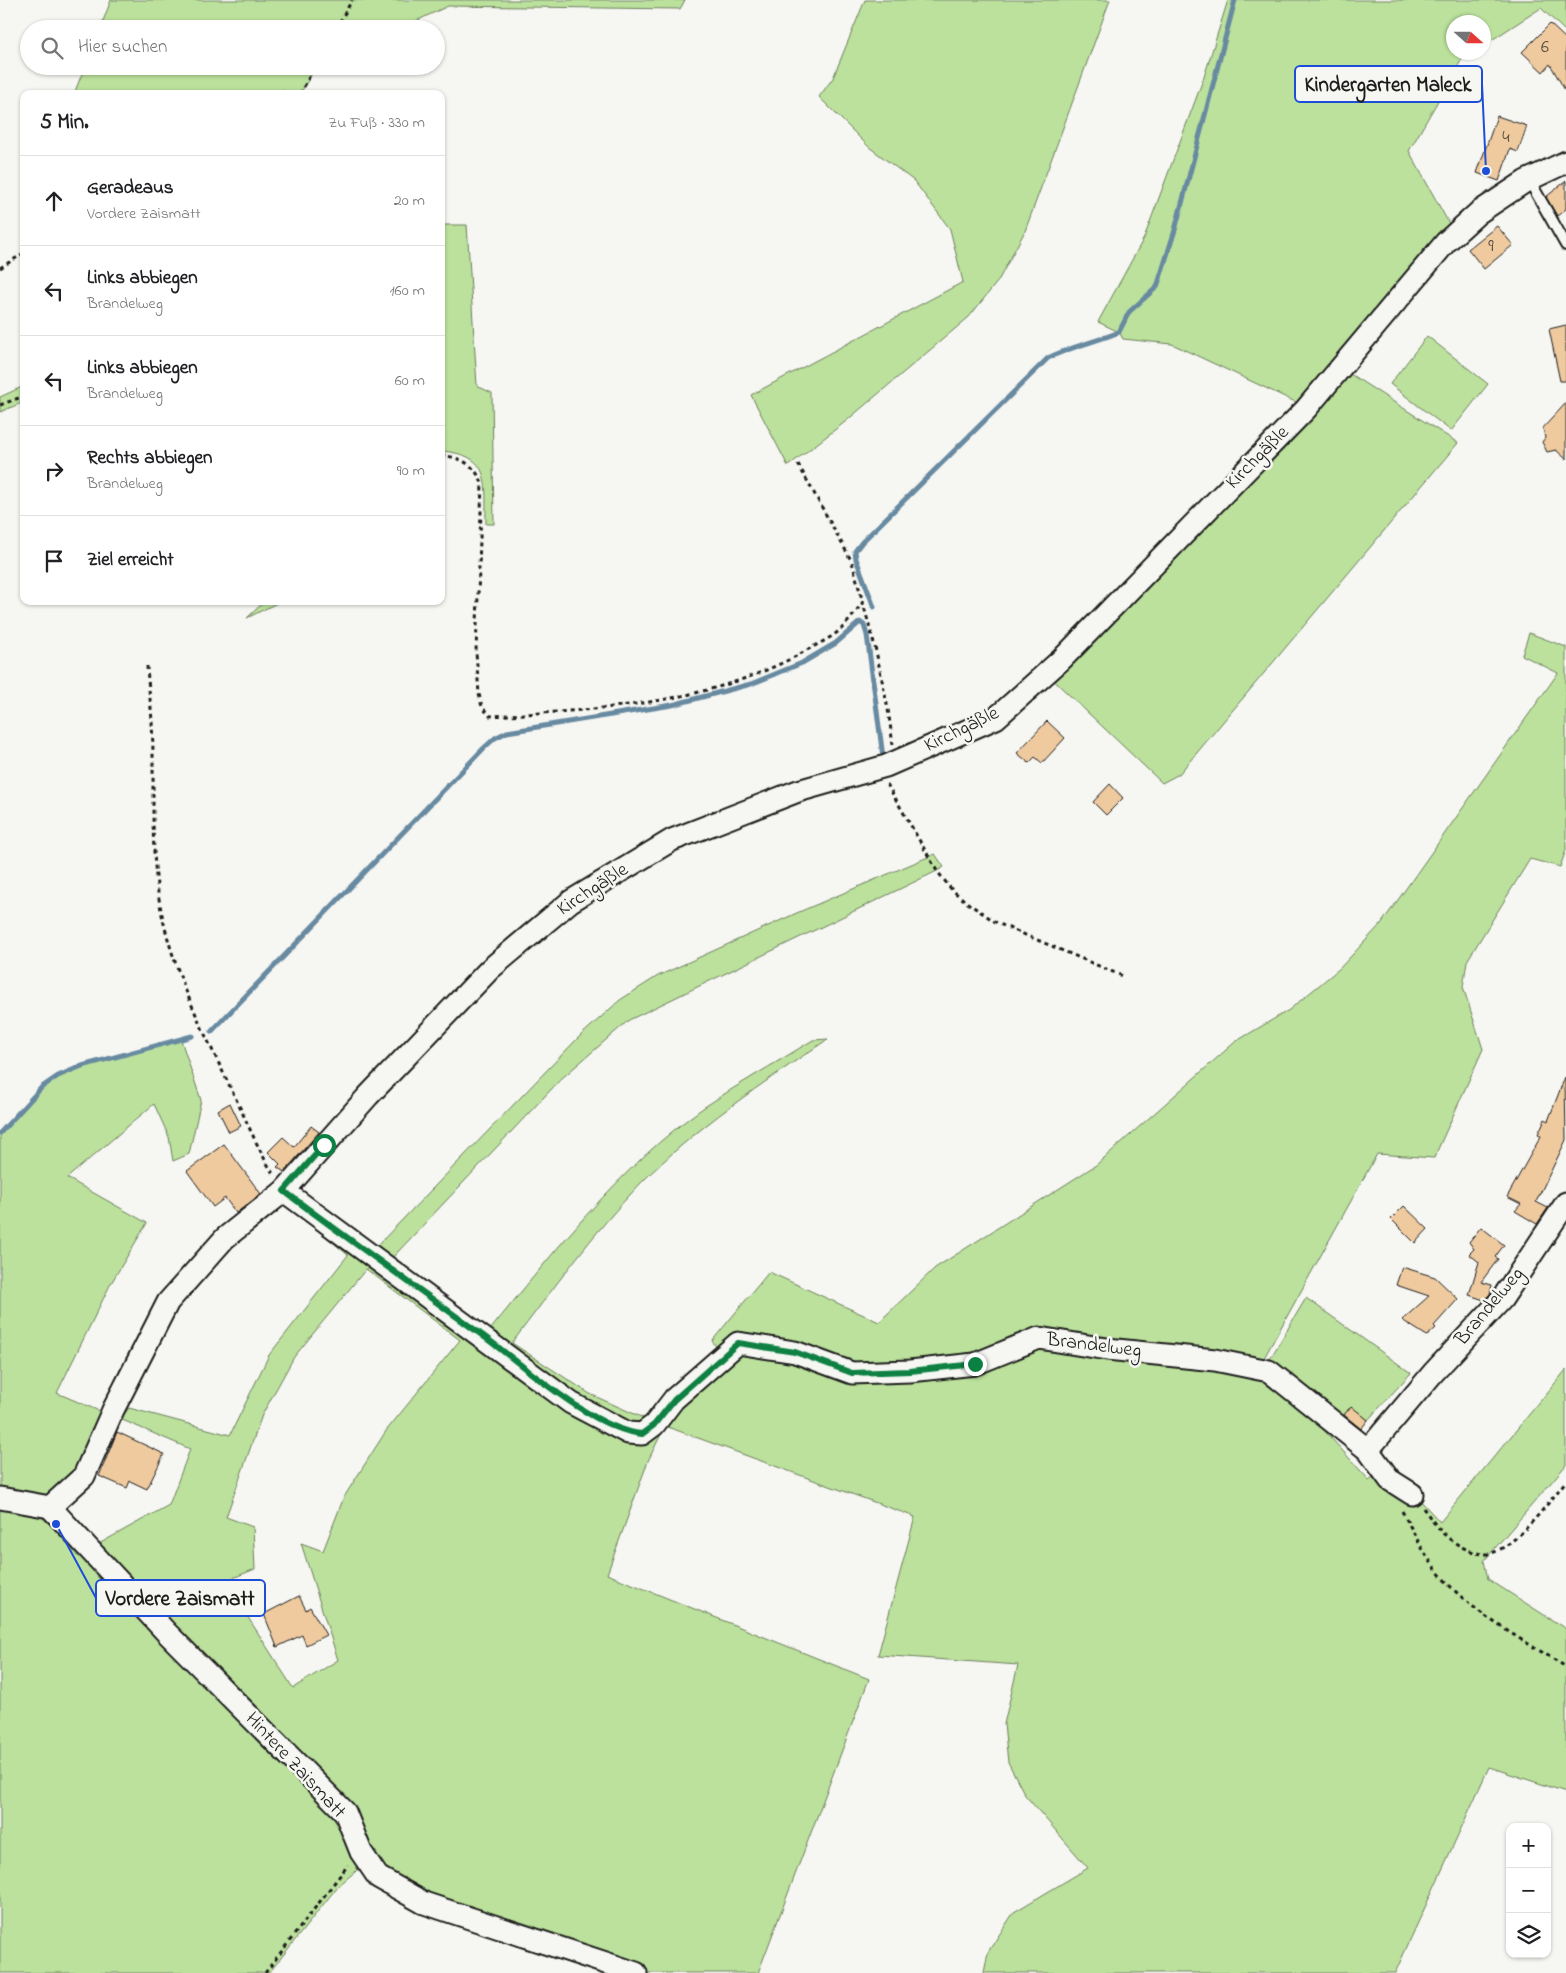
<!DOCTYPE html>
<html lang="de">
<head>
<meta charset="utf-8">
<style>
  body { margin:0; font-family:"Indie Flower",sans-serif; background:#f6f6f6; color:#202124 }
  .controls { position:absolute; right:15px; bottom:15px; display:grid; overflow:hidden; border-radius:10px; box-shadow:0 1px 4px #0004 }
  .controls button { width:45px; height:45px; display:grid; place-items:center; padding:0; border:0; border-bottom:1px solid #e0e0e0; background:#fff; color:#202124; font:25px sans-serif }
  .compass { position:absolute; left:1446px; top:15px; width:45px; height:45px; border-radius:50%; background:#fff; box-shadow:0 1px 4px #0004; rotate:111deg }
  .stop { position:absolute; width:15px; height:15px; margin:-11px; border:4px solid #0b8043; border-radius:50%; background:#fff }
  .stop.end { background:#0b8043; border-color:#fff; box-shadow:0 1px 5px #0008 }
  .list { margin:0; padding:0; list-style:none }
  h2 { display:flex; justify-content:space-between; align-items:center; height:65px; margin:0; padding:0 20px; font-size:21px }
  h2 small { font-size:16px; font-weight:400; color:#757577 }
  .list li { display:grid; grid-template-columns:32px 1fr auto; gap:15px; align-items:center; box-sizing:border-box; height:90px; padding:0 20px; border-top:1px solid #e0e0e0 }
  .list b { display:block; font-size:19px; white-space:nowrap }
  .list p { margin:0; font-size:16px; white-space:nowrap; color:#757577 }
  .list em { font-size:16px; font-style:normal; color:#757577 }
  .icon { flex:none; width:28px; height:28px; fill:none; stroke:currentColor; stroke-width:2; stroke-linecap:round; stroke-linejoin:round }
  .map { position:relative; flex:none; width:1566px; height:1973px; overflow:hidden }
  .search { position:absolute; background:#fff; box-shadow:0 1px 4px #0004; left:20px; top:20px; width:425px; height:55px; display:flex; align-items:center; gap:12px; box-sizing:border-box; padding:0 18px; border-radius:28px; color:#757577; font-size:19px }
  .panel { position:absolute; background:#fff; box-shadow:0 1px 4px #0004; left:20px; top:90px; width:425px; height:515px; border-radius:10px }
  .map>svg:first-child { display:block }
  .green { fill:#bbe19c; stroke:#6c7e5c; fill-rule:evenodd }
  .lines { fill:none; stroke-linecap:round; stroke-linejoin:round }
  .stream { stroke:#688aa1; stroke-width:5 }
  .building { fill:#efca9f; stroke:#1c1c1c }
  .lane-casing { stroke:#1c1c1c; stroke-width:14 }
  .street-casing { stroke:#1c1c1c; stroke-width:25 }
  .path { stroke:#1c1c1c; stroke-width:3; stroke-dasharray:4 4; stroke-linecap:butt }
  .lane { stroke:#f6f6f2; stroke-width:10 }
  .street { stroke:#f6f6f2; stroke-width:21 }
  .route { stroke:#0b8043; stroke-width:6 }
  .labels { text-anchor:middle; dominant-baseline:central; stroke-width:5; stroke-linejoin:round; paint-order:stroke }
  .number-label { font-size:18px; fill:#51483d }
  .street-label { font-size:20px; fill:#1c1c1c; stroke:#f6f6f2 }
  .leader { fill:none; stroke:#1d4ed8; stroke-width:2 }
  .callout-dot { fill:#1d4ed8; stroke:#f6f6f2; stroke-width:2 }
  .callout { fill:#f6f6f2; stroke:#1d4ed8; stroke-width:2 }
  .callout-label { font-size:21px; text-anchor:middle; font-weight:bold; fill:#1c1c1c }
</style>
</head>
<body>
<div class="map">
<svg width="1566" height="1973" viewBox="0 0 1566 1973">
  <rect width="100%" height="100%" fill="#f6f6f2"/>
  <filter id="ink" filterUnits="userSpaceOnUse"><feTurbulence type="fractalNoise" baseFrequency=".02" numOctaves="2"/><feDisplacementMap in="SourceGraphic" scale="10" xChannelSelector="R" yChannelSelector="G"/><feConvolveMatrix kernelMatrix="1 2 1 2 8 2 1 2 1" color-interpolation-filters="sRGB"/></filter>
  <g filter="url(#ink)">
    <g class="green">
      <polygon points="111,0 685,0 680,9 448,6 399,29 100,29"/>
      <polygon points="865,0 1110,0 1025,231 998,281 969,317 845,422 788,466 751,395 963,282 950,229 914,181 869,147 819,97 833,78"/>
      <polygon points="1228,0 1566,0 1566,32 1541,8 1484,45 1484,22 1454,22 1454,52 1473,53 1462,59 1409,151 1452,229 1339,367 1458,443 1179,774 1162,783 1046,673 1304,406 1172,344 1123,339 1119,332 1098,322 1144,238 1204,77"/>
      <polygon points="85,66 319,66 314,70 300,94 285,94 283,90 277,94 74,94"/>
      <path d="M441,225H467L477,386L492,393L494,524H486C485,482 493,455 441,451Z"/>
      <polygon points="1427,336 1488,384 1451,431 1390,384"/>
      <polygon points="24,386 24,402 0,412 0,397"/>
      <polygon points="265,601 281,601 247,618"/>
      <path d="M1529,633L1566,647V850L1560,867L1530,859L1467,961L1463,987L1483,1049L1434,1158L1377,1154L1254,1376L1274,1385L1324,1422L1322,1428L1369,1480L1388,1465L1440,1522L1566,1370V1465L1484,1561L1488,1579L1566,1629V1792L1489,1767L1395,1973H984L988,1952L1014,1912L1088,1868L1025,1795L1008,1762L1004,1724L1018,1665L878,1655L915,1517L665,1426L648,1461L607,1574L869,1679L758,1973H621L361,1867L338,1886L269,1973H0V1133C13,1117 27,1100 42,1087C74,1060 140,1051 181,1040L201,1100L189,1154L173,1161L169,1137L154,1104L67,1178L147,1223L110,1285L57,1393L104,1413L76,1471L40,1516L61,1534L77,1556L169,1505L190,1449L120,1419L129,1408L230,1435L269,1355L348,1255L285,1203L301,1190L376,1247L579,1037L620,1000L658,976L799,912L935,854L944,867L937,871L629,1020L561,1079L393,1257L490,1330C552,1254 622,1165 703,1108C738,1084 776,1063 813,1040L828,1039C763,1083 696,1127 640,1184C593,1233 553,1289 512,1343L590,1394L650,1421L720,1352L712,1341L769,1272L879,1322L935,1268L1096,1165L1235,1042L1289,1010L1340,968L1381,924L1558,673L1522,655ZM366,1269L460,1340L386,1431L344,1497L323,1551L301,1543L338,1660L293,1688L235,1597L228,1580L255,1569L253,1527L226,1517L262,1415L294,1357Z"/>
      <polygon points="1306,1298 1411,1373 1368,1420 1351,1407 1343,1417 1267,1364"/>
    </g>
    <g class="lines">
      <g class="stream">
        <path d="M874,607L856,559L855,551L862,542L1048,358C1071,346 1096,342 1119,332L1129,312L1157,287L1175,230L1235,0"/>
        <polyline points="212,1031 484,748 495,738 507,732 672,705 751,684 802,663 836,643 860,622 864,625 867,635 883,757"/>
        <polyline points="0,1133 42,1087 58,1076 82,1066 192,1036"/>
      </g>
    </g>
    <g class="building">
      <polygon points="1550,24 1566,39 1566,92 1550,64 1543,72 1522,52"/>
      <polygon points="1497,116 1527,126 1518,152 1510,149 1499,181 1477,173"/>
      <polygon points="1566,181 1566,209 1557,216 1546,197"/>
      <polygon points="1497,226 1513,245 1484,269 1468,249"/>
      <polygon points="1566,325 1566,381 1560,381 1549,329"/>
      <polygon points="1566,403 1566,459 1556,450 1547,452 1542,442 1545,438 1543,428"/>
      <polygon points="1047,721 1065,738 1042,763 1035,757 1029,763 1017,753"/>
      <polygon points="1110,784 1123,798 1106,815 1093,802"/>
      <polygon points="1565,1077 1566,1140 1536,1202 1548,1208 1537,1224 1515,1211 1521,1204 1507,1197 1541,1136 1538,1134 1545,1119 1548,1121"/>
      <polygon points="230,1103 241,1126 229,1132 218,1110"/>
      <polygon points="311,1126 319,1132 284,1172 277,1167 280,1164 268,1152 283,1137 294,1147"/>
      <polygon points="224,1144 261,1194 236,1213 225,1198 213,1207 187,1171"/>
      <polygon points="1404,1206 1428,1229 1415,1243 1391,1219"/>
      <polygon points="1481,1227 1504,1245 1495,1257 1498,1259 1481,1282 1492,1285 1490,1294 1484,1300 1469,1295 1479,1262 1469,1254 1474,1249 1469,1242"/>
      <polygon points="1402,1267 1435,1277 1458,1299 1434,1326 1436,1328 1427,1336 1402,1320 1429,1296 1396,1285"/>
      <polygon points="1351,1406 1368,1420 1361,1429 1344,1415"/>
      <polygon points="117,1432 164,1454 147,1489 130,1481 127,1488 99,1476"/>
      <polygon points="299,1596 306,1610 310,1607 326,1635 306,1645 302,1635 277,1647 264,1614"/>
    </g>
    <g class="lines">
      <defs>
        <polyline id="lane" points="1529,180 1566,245"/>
        <g id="street">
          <polyline points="284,1191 571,1403 628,1433 642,1434 654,1425 674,1399 738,1343 795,1352 852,1373 910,1371 975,1364 1039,1338 1107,1349 1215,1360 1269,1371 1368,1450 1390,1480 1412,1494"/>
          <polyline points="1368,1450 1433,1373 1502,1299 1566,1203"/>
          <polyline points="0,1498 50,1507"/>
          <polyline points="50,1507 84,1476 113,1410 168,1302 225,1238 284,1191 368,1096 490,969 571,901 672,840 798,791 886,766 996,718 1062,659 1306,409 1446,242 1478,213 1526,181 1566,162"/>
          <polyline points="50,1507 166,1632 345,1812 361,1852 378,1877 424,1903 636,1973"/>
        </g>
      </defs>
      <use href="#lane" class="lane-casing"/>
      <use href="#street" class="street-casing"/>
      <g class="path">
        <polyline points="336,29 352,0"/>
        <polyline points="300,94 315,66"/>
        <polyline points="0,268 24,253"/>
        <polyline points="0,405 24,396"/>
        <path d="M441,455C462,458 474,464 482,483L476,652L479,694L482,707L490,716C598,710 711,705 807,650C818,644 831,638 840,630C849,622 856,611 864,601"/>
        <polyline points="798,464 852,562 876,651 888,709 893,745"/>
        <path d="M147,666C148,685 151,704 152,722C155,777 150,831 157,885C166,959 200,1024 232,1091C246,1119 257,1148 274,1175"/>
        <polyline points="887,784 937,871 952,890 969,904 997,923 1125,977"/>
        <path d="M1423,1508C1430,1517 1437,1528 1445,1535C1454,1544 1474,1555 1487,1554C1513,1551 1550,1501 1566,1481"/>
        <path d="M1402,1511C1414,1533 1425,1557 1442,1577C1475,1616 1524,1640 1566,1667"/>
        <polyline points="265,1973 348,1865"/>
      </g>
      <use href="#lane" class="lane"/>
      <use href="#street" class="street"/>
    </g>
  </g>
  <g class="lines" filter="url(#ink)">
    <path class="route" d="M324,1145L284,1191C349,1240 416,1287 482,1335C522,1364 593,1430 642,1434L654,1425L674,1400L738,1343L795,1352L852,1373L910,1371L975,1364"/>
  </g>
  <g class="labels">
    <g class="number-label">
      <text x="1545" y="48">6</text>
      <text x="1506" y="138">4</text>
      <text x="1491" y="247">9</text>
    </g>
    <g class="street-label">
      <text transform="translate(1258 458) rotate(-45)">Kirchgäßle</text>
      <text transform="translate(962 730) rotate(-26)">Kirchgäßle</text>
      <text transform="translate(593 890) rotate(-33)">Kirchgäßle</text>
      <text transform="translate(1490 1307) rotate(-50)">Brandelweg</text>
      <text transform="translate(1094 1346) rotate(7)">Brandelweg</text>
      <text transform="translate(295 1766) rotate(47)">Hintere Zaismatt</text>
    </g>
  </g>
  <path class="leader" d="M1486 171L1482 84M56 1524L96 1598"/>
  <g class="callout-dot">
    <circle cx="1486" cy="171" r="5"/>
    <circle cx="56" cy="1524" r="5"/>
  </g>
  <g class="callout">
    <rect x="1295" y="66" width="187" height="36" rx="5"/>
    <rect x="96" y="1580" width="169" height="36" rx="5"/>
  </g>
  <g class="callout-label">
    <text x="1388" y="91">Kindergarten Maleck</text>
    <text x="180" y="1605">Vordere Zaismatt</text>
  </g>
</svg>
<div class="controls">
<button>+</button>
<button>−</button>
<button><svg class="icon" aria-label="layers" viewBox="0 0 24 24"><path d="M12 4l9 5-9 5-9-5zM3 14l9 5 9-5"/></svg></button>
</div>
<svg class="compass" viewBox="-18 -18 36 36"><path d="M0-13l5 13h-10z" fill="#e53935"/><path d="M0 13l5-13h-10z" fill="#757577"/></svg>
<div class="stop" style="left:324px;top:1145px"></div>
<div class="stop end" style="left:975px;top:1364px"></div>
<div class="search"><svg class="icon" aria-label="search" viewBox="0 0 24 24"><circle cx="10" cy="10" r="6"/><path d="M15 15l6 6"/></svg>Hier suchen</div>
<section class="panel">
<h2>5 Min.<small>Zu Fuß · 330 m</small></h2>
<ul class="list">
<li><svg class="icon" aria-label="ahead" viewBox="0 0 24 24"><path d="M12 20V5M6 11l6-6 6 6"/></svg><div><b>Geradeaus</b><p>Vordere Zaismatt</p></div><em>20 m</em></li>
<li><svg class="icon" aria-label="left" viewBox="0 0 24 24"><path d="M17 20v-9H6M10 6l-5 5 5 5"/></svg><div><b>Links abbiegen</b><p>Brandelweg</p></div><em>160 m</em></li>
<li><svg class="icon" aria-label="left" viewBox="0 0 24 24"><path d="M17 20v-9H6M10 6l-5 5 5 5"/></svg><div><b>Links abbiegen</b><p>Brandelweg</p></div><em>60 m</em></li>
<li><svg class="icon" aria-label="right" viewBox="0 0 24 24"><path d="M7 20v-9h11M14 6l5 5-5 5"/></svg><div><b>Rechts abbiegen</b><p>Brandelweg</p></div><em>90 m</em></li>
<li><svg class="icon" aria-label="arrive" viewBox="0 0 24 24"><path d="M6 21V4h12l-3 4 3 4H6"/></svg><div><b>Ziel erreicht</b></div></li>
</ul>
</section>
</div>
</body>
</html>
